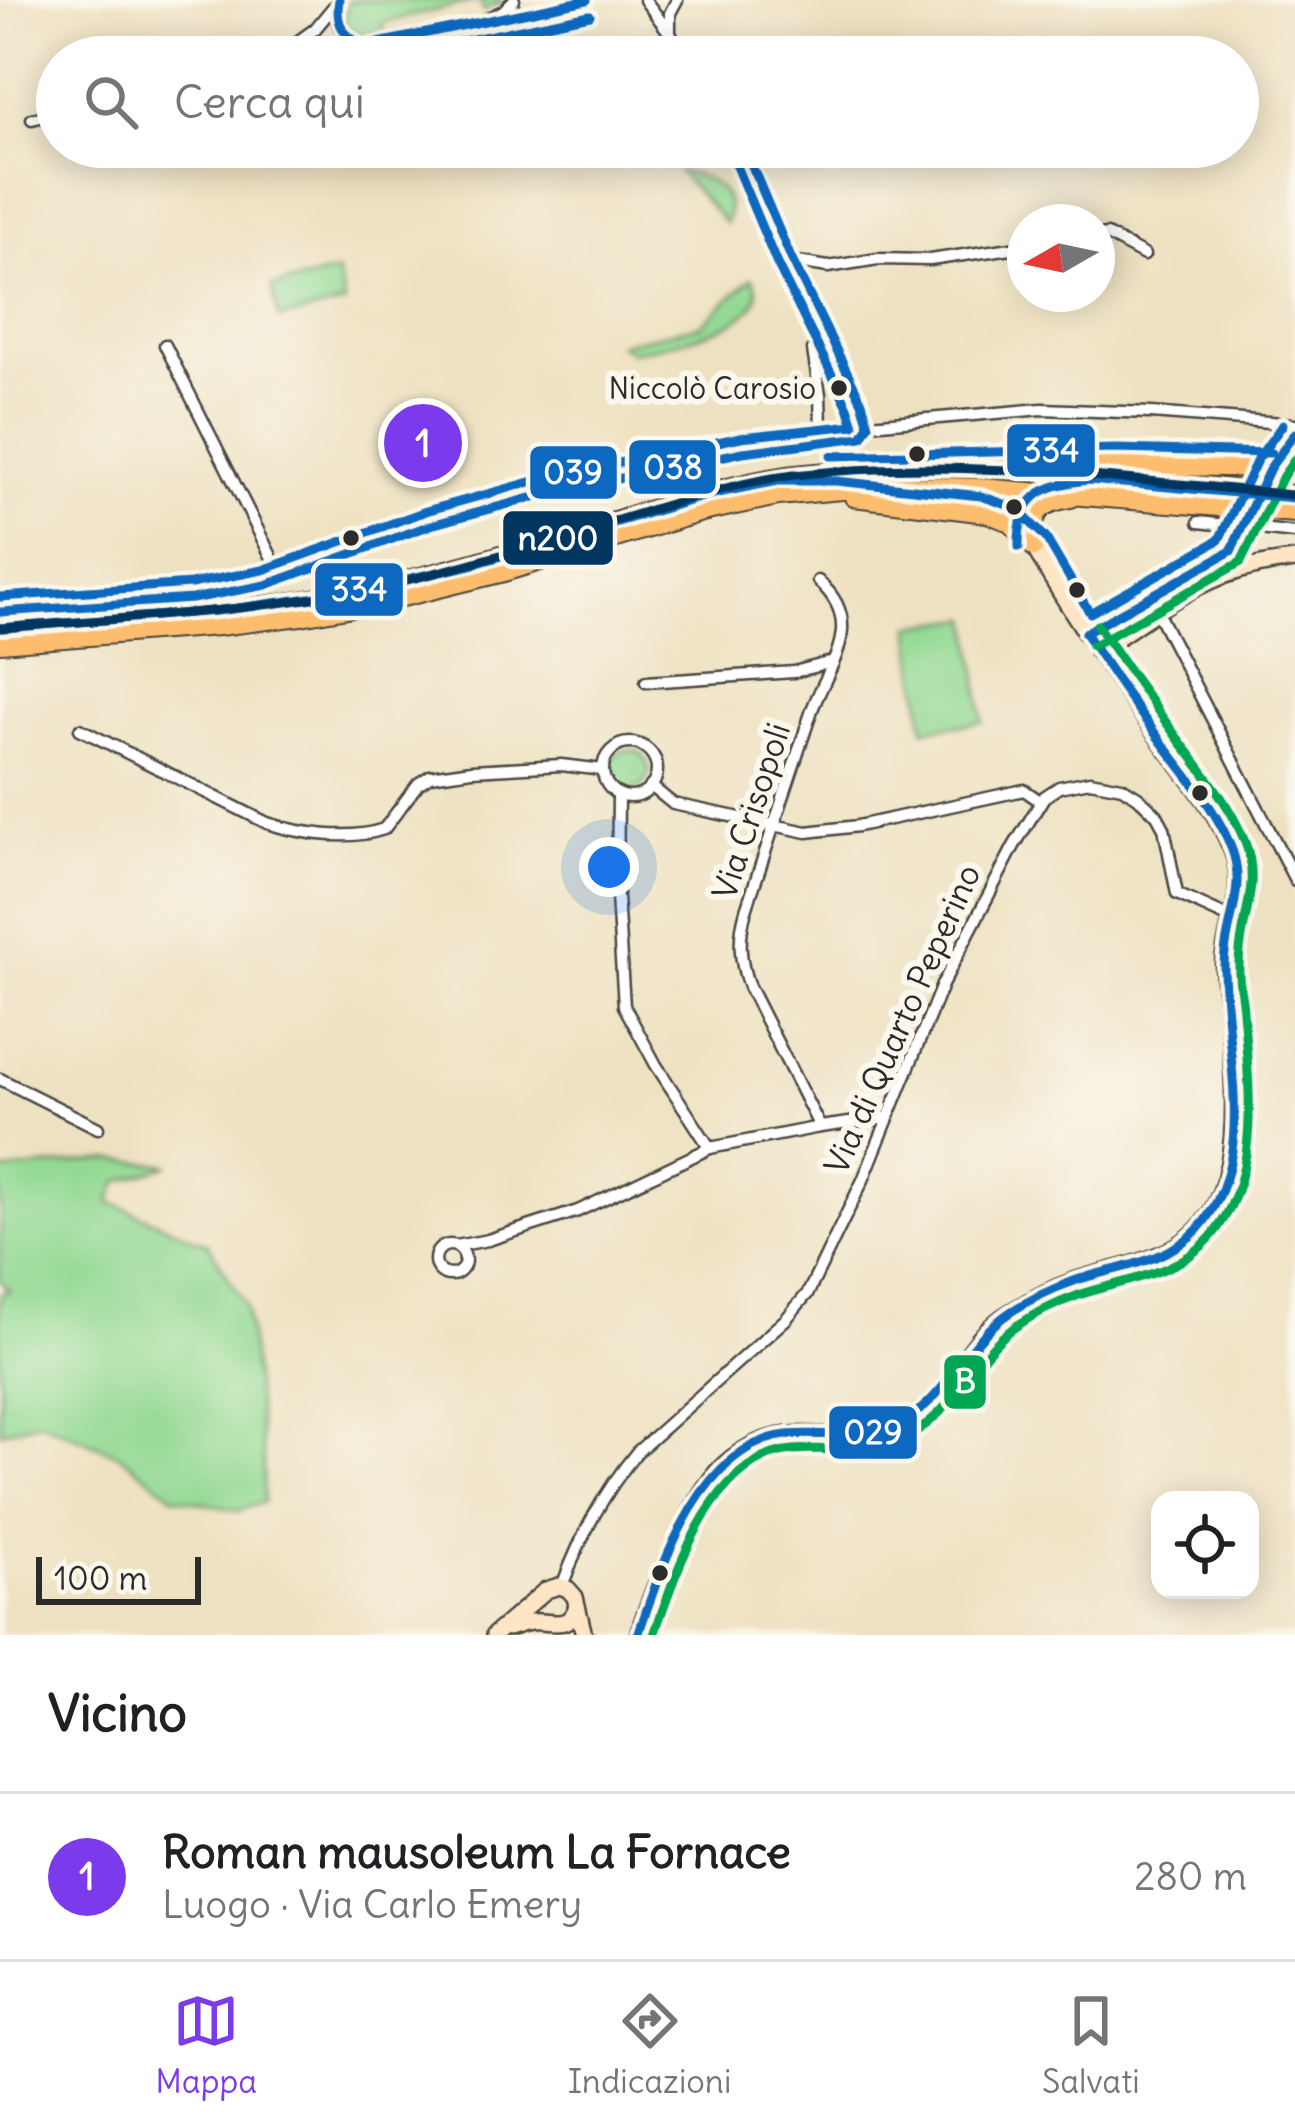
<!DOCTYPE html>
<html lang="it">
<head>
<meta charset="utf-8">
<style>
  body { margin:0; font-family:Delius,sans-serif; background:#f6f6f6; color:#202124 }
  .controls { position:absolute; right:36px; bottom:36px; display:grid; overflow:hidden; border-radius:24px; box-shadow:0 6px 30px #0003 }
  .controls button { width:108px; height:108px; display:grid; place-items:center; padding:0; border:0; border-bottom:3px solid #e0e0e0; background:#fff; color:#202124; font:60px sans-serif }
  .compass { position:absolute; left:1007px; top:204px; width:108px; height:108px; border-radius:50%; background:#fff; box-shadow:0 6px 30px #0003; rotate:261deg }
  .scale { position:absolute; left:36px; bottom:30px; width:165px; box-sizing:border-box; padding-left:12px; border:6px solid #2b2b2b; border-top:0; font-size:33px; line-height:42px; white-space:nowrap; color:#2b2b2b; -webkit-text-stroke:9px #fbf7ec; paint-order:stroke }
  .you { position:absolute; left:609px; top:867px; width:42px; height:42px; margin:-30px; border:9px solid #fff; border-radius:50%; background:#1a73e8; box-shadow:0 0 0 18px #1a73e833 }
  .badge { display:grid; place-items:center; width:78px; height:78px; border-radius:50%; background:#7c3aed; color:#fff; font-size:39px; font-weight:700 }
  .pin { position:absolute; translate:-50% -50%; border:6px solid #fff; box-shadow:0 3px 12px #0006 }
  .list { margin:0; padding:0; list-style:none }
  h2 { display:flex; justify-content:space-between; align-items:center; height:156px; margin:0; padding:0 48px; font-size:51px }
  h2 small { font-size:39px; font-weight:400; color:#757577 }
  .list li { display:grid; grid-template-columns:78px 1fr auto; gap:36px; align-items:center; box-sizing:border-box; height:168px; padding:0 48px; border-top:3px solid #e0e0e0 }
  .list b { display:block; font-size:45px; white-space:nowrap }
  .list p { margin:0; font-size:39px; white-space:nowrap; color:#757577 }
  .list em { font-size:39px; font-style:normal; color:#757577 }
  .icon { flex:none; width:66px; height:66px; fill:none; stroke:currentColor; stroke-width:2; stroke-linecap:round; stroke-linejoin:round }
  .map { position:relative; flex:none; width:1295px; height:1635px; overflow:hidden }
  .search { position:absolute; background:#fff; box-shadow:0 6px 30px #0003; left:36px; right:36px; top:36px; height:132px; display:flex; align-items:center; gap:30px; box-sizing:border-box; padding:0 42px; border-radius:66px; color:#757577; font-size:45px }
  .sheet { height:324px; background:#fff }
  nav { display:flex; justify-content:space-around; align-items:center; box-sizing:border-box; height:168px; border-top:3px solid #e0e0e0; background:#fff; font-size:33px; color:#757577 }
  nav a { display:grid; justify-items:center; gap:6px }
  nav .on { color:#7c3aed }
  .map>svg:first-child { display:block }
  .green { fill:#93d993; stroke:#5f825f; stroke-width:3 }
  .lines { fill:none; stroke-linecap:round; stroke-linejoin:round }
  .street-casing { stroke:#484642; stroke-width:15 }
  .secondary-casing { stroke:#484642; stroke-width:20 }
  .highway-casing { stroke:#484642; stroke-width:22 }
  .street { stroke:#fff; stroke-width:10 }
  .secondary { stroke:#fee5c5; stroke-width:15 }
  .highway { stroke:#fcbd6e; stroke-width:18 }
  .secondary-bridge-casing { stroke:#484642; stroke-width:20; stroke-linecap:butt }
  .secondary-bridge { stroke:#fee5c5; stroke-width:15 }
  .bus-1-casing { stroke:#fbf7ec; stroke-width:18 }
  .bus-2-casing { stroke:#fbf7ec; stroke-width:18 }
  .bus-3-casing { stroke:#fbf7ec; stroke-width:18 }
  .bus-4-casing { stroke:#fbf7ec; stroke-width:18 }
  .bus-5-casing { stroke:#fbf7ec; stroke-width:18 }
  .bus-6-casing { stroke:#fbf7ec; stroke-width:18 }
  .bus-1 { stroke:#0c69bf; stroke-width:9 }
  .bus-2 { stroke:#00a651; stroke-width:9 }
  .bus-3 { stroke:#0c69bf; stroke-width:9 }
  .bus-4 { stroke:#0c69bf; stroke-width:9 }
  .bus-5 { stroke:#0c69bf; stroke-width:9 }
  .bus-6 { stroke:#00365f; stroke-width:9 }
  .bus-dot { fill:#2b2b2b; stroke:#fbf7ec; stroke-width:4.5 }
  .labels { text-anchor:middle; dominant-baseline:central; stroke-width:12; stroke-linejoin:round; paint-order:stroke }
  .bus-label { font-size:30px; fill:#2b2b2b; stroke:#fbf7ec; text-anchor:end }
  .street-label { font-size:33px; fill:#2b2b2b; stroke:#fbf7ec }
  .line-badge { stroke:#fbf7ec; stroke-width:4.5 }
  .badge-label { font-size:33px; text-anchor:middle; font-weight:bold; fill:#fff }
</style>
</head>
<body>
<div class="map">
<svg width="1295" height="1635" viewBox="0 0 1295 1635">
  <rect width="100%" height="100%" fill="#fbf7ec"/>
  <filter id="ink" filterUnits="userSpaceOnUse"><feTurbulence type="fractalNoise" baseFrequency=".00833" numOctaves="2"/><feDisplacementMap in="SourceGraphic" scale="24" xChannelSelector="R" yChannelSelector="G"/><feConvolveMatrix kernelMatrix="1 2 1 2 8 2 1 2 1" color-interpolation-filters="sRGB"/></filter>
  <filter id="wash" filterUnits="userSpaceOnUse"><feTurbulence type="fractalNoise" baseFrequency=".004" numOctaves="4" result="noise"/><feDisplacementMap in="SourceGraphic" scale="48" xChannelSelector="R" yChannelSelector="G"/><feGaussianBlur stdDeviation="2.7" result="paint"/><feColorMatrix in="noise" values="0 0 0 0 0 0 0 0 0 0 0 0 0 0 0 0 0 1.4 0 .05"/><feComposite in="paint" operator="in"/></filter>
  <g filter="url(#wash)">
    <rect width="100%" height="100%" fill="#eee1c1"/>
    <g class="green">
      <polygon points="349,0 505,0 484,11 479,0 382,23 384,32 364,37 349,28 344,18"/>
      <path d="M679,172C705,173 739,193 725,223Z"/>
      <polygon points="337,272 345,304 279,319 272,287"/>
      <path d="M752,278C784,326 657,346 631,352L619,344L701,325Z"/>
      <polygon points="970,618 983,722 924,729 911,626"/>
      <circle cx="629" cy="770" r="20"/>
      <polygon points="110,1159 169,1165 118,1182 110,1202 208,1244 246,1306 263,1458 264,1502 238,1511 173,1496 120,1455 40,1421 0,1432 0,1294 9,1291 0,1280 0,1172"/>
    </g>
  </g>
  <g filter="url(#ink)">
    <g class="lines">
      <defs>
        <g id="street">
          <polyline points="645,0 671,35 682,57"/>
          <path d="M338,4C333,24 343,37 361,45"/>
          <polyline points="496,19 587,0"/>
          <polyline points="670,31 670,13 677,0"/>
          <polyline points="276,57 315,29 339,0"/>
          <polyline points="318,57 475,24 503,11 514,0"/>
          <polyline points="32,119 57,113"/>
          <polyline points="728,147 777,264 848,407 854,425"/>
          <polyline points="1097,236 1107,235 1144,255"/>
          <polyline points="777,264 791,261 828,267 878,259 930,260 1025,246"/>
          <polyline points="165,345 276,566"/>
          <polyline points="813,350 820,395 821,428"/>
          <polyline points="1270,468 1295,433"/>
          <polyline points="1270,468 1295,468"/>
          <polyline points="1199,522 1295,533"/>
          <path d="M818,581C867,623 829,664 812,710L746,910C738,938 739,960 749,987L820,1127"/>
          <polyline points="0,597 191,584 263,570 426,511 497,491 671,451 777,432 1042,409 1151,413 1295,424"/>
          <polyline points="1157,612 1295,880"/>
          <polyline points="646,682 794,672 832,662"/>
          <path d="M80,729L267,823C302,834 349,841 384,829L418,784L430,776L472,770L561,765L603,770"/>
          <circle cx="630" cy="770" r="27"/>
          <polyline points="651,786 673,804 807,832 858,826 1024,790 1040,801"/>
          <polyline points="618,794 617,897 624,1006 656,1065 710,1148"/>
          <polyline points="0,1079 98,1128"/>
          <circle cx="450" cy="1260" r="15"/>
          <polyline points="456,1246 488,1240 578,1211 710,1148 820,1127 886,1118"/>
          <path d="M562,1586C581,1536 603,1493 637,1452L786,1319L808,1293L863,1180L942,985L1014,846L1044,797L1059,787L1090,781L1122,787L1138,797L1157,815L1164,828L1177,894L1232,919"/>
        </g>
        <g id="secondary">
          <polyline points="1085,633 1217,560 1231,551 1238,542"/>
          <path d="M1097,651C1170,604 1204,569 1295,560"/>
          <path d="M509,1628C518,1625 522,1623 531,1622C552,1620 568,1632 577,1606"/>
          <polyline points="494,1635 546,1590 559,1586 568,1589 575,1597 584,1635"/>
          <path d="M638,1635C653,1588 686,1509 717,1472C735,1452 761,1438 788,1435C827,1432 856,1443 895,1426C954,1401 961,1342 1009,1313C1030,1300 1051,1289 1074,1281C1116,1267 1167,1262 1198,1229C1247,1179 1233,1076 1228,1011C1227,994 1222,974 1224,957C1228,921 1247,886 1232,850C1215,807 1185,774 1158,737C1114,675 1071,614 1034,547"/>
        </g>
        <g id="highway">
          <polyline points="1035,463 1270,468"/>
          <polyline points="854,497 987,513 1010,522 1034,547"/>
          <path d="M1034,547C1031,513 1037,504 1071,498"/>
          <path d="M0,628C129,617 263,614 390,584C470,566 548,541 627,517C682,501 737,482 795,475C960,456 1130,481 1295,495"/>
          <polyline points="0,643 218,626 301,616 382,602 504,572 702,512 778,496 830,491 893,486 981,488 1295,513"/>
        </g>
      </defs>
      <use href="#street" class="street-casing"/>
      <use href="#secondary" class="secondary-casing"/>
      <use href="#highway" class="highway-casing"/>
      <use href="#street" class="street"/>
      <use href="#secondary" class="secondary"/>
      <use href="#highway" class="highway"/>
      <defs>
        <polyline id="secondary-bridge" points="1238,542 1270,468"/>
      </defs>
      <use href="#secondary-bridge" class="secondary-bridge-casing"/>
      <use href="#secondary-bridge" class="secondary-bridge"/>
      <defs>
        <g id="bus-1">
          <polyline points="1085,633 1231,551 1270,468 1295,433"/>
          <path d="M638,1635C662,1565 701,1444 787,1435C823,1431 860,1442 894,1426C947,1403 963,1344 1009,1313C1029,1300 1051,1289 1074,1281C1115,1267 1167,1263 1198,1229C1260,1161 1224,1047 1224,966C1224,926 1247,890 1232,850C1218,811 1188,777 1163,744C1136,708 1110,671 1085,633"/>
        </g>
        <g id="bus-2">
          <polyline points="1092,646 1241,562 1283,476 1295,459"/>
          <path d="M654,1635C676,1571 713,1456 793,1450C833,1447 870,1456 908,1436C958,1410 971,1358 1015,1327C1034,1314 1057,1303 1079,1295C1124,1280 1177,1275 1210,1238C1263,1177 1249,1084 1243,1011C1242,996 1238,981 1239,966C1239,922 1262,886 1245,842C1229,802 1201,769 1176,736C1149,699 1123,662 1097,625"/>
        </g>
        <g id="bus-3">
          <polyline points="831,456 1116,449 1271,453"/>
          <path d="M1019,547C1018,495 1042,485 1089,480L1295,498"/>
          <polyline points="0,628 216,611 339,594 471,565 713,494 778,481 836,481 981,496 1016,508 1046,538 1090,613 1219,540 1257,460 1283,424"/>
        </g>
        <g id="bus-4">
          <path d="M339,0C335,23 343,36 364,46L587,0"/>
          <polyline points="0,597 191,584 263,570 426,511 534,481 741,437 854,425 848,407 777,264 728,147"/>
        </g>
        <g id="bus-5">
          <polyline points="385,57 590,15"/>
          <polyline points="1,612 192,599 266,585 431,525 538,496 743,452 862,437 869,425 862,402 791,258 744,147"/>
        </g>
        <path id="bus-6" d="M0,628C140,617 279,611 416,578C493,559 568,535 644,512C693,497 743,481 794,475C961,456 1129,480 1295,495"/>
      </defs>
      <use href="#bus-1" class="bus-1-casing"/>
      <use href="#bus-2" class="bus-2-casing"/>
      <use href="#bus-3" class="bus-3-casing"/>
      <use href="#bus-4" class="bus-4-casing"/>
      <use href="#bus-5" class="bus-5-casing"/>
      <use href="#bus-6" class="bus-6-casing"/>
      <use href="#bus-1" class="bus-1"/>
      <use href="#bus-2" class="bus-2"/>
      <use href="#bus-3" class="bus-3"/>
      <use href="#bus-4" class="bus-4"/>
      <use href="#bus-5" class="bus-5"/>
      <use href="#bus-6" class="bus-6"/>
    </g>
  </g>
  <g class="bus-dot">
    <circle cx="839" cy="388" r="10"/>
    <circle cx="917" cy="454" r="10"/>
    <circle cx="1014" cy="507" r="10"/>
    <circle cx="351" cy="538" r="10"/>
    <circle cx="1077" cy="590" r="10"/>
    <circle cx="1200" cy="793" r="10"/>
    <circle cx="660" cy="1573" r="10"/>
  </g>
  <g class="labels">
    <g class="bus-label">
      <text x="816" y="388">Niccolò Carosio</text>
    </g>
    <g class="street-label">
      <text transform="translate(751 811) rotate(-72)">Via Crisopoli</text>
      <text transform="translate(902 1019) rotate(-66)">Via di Quarto Peperino</text>
    </g>
  </g>
  <g class="line-badge">
    <rect x="1005" y="422" width="92" height="57" rx="12" fill="#0c69bf"/>
    <rect x="627" y="438" width="91" height="58" rx="12" fill="#0c69bf"/>
    <rect x="528" y="444" width="91" height="57" rx="12" fill="#0c69bf"/>
    <rect x="501" y="509" width="114" height="58" rx="12" fill="#00365f"/>
    <rect x="313" y="561" width="92" height="57" rx="12" fill="#0c69bf"/>
    <rect x="942" y="1353" width="46" height="58" rx="12" fill="#00a651"/>
    <rect x="827" y="1404" width="92" height="57" rx="12" fill="#0c69bf"/>
  </g>
  <g class="badge-label">
    <text x="1051" y="462">334</text>
    <text x="673" y="479">038</text>
    <text x="573" y="484">039</text>
    <text x="558" y="550">n200</text>
    <text x="359" y="601">334</text>
    <text x="965" y="1393">B</text>
    <text x="873" y="1444">029</text>
  </g>
</svg>
<div class="controls">
<button><svg class="icon" aria-label="locate" viewBox="0 0 24 24"><circle cx="12" cy="12" r="6"/><path d="M12 2v4M12 18v4M2 12h4M18 12h4"/></svg></button>
</div>
<svg class="compass" viewBox="-18 -18 36 36"><path d="M0-13l5 13h-10z" fill="#e53935"/><path d="M0 13l5-13h-10z" fill="#757577"/></svg>
<div class="scale">100 m</div>
<div class="you"></div>
<div class="pin badge" style="left:423px;top:443px">1</div>
<div class="search"><svg class="icon" aria-label="search" viewBox="0 0 24 24"><circle cx="10" cy="10" r="6"/><path d="M15 15l6 6"/></svg>Cerca qui</div>
</div>
<section class="sheet">
<h2>Vicino<small></small></h2>
<ul class="list">
<li><span class="badge">1</span><div><b>Roman mausoleum La Fornace</b><p>Luogo · Via Carlo Emery</p></div><em>280 m</em></li>
</ul>
</section>
<nav>
<a class="on"><svg class="icon" aria-label="map" viewBox="0 0 24 24"><path d="M3 6l6-2 6 2 6-2v14l-6 2-6-2-6 2zM9 4v14M15 6v14"/></svg>Mappa</a>
<a><svg class="icon" aria-label="directions" viewBox="0 0 24 24"><path d="M12 3l9 9-9 9-9-9zM9 14v-3h6M13 9l2 2-2 2"/></svg>Indicazioni</a>
<a><svg class="icon" aria-label="saved" viewBox="0 0 24 24"><path d="M7 4h10v16l-5-4-5 4z"/></svg>Salvati</a>
</nav>
</body>
</html>
